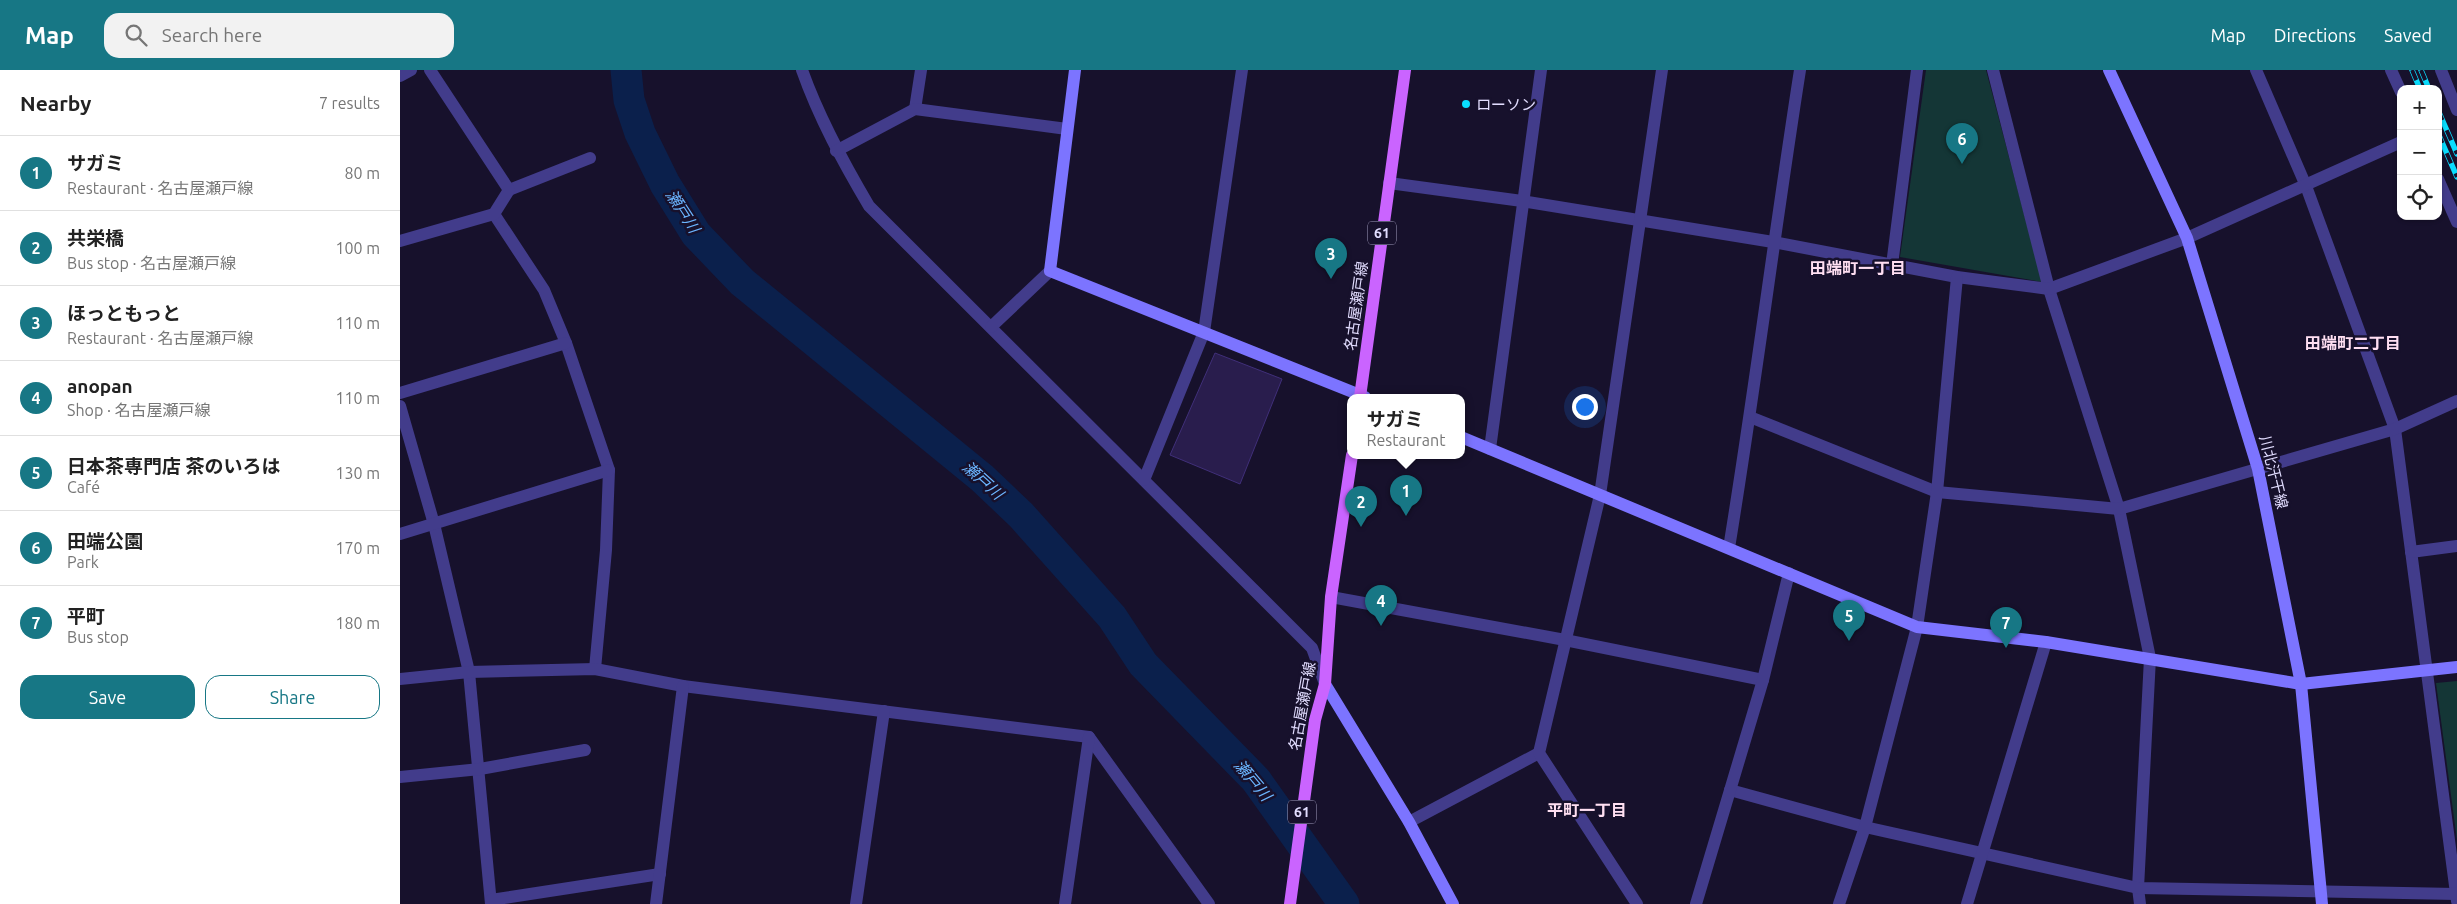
<!DOCTYPE html>
<html lang="en">
<head>
<meta charset="utf-8">
<style>
  body { margin:0; font-family:Ubuntu,"Noto Sans JP",sans-serif; background:#f2f2f2; color:#222 }
  .controls { position:absolute; right:15px; top:15px; display:grid; overflow:hidden; border-radius:10px; box-shadow:0 1px 4px #0004 }
  .controls button { width:45px; height:45px; display:grid; place-items:center; padding:0; border:0; border-bottom:1px solid #e0e0e0; background:#fff; color:#222; font:25px sans-serif }
  .you { position:absolute; left:1184px; top:336px; width:18px; height:18px; margin:-12px; border:4px solid #fff; border-radius:50%; background:#1a73e8; box-shadow:0 0 0 8px #1a73e833 }
  .badge { display:grid; place-items:center; width:32px; height:32px; border-radius:50%; background:#177785; color:#fff; font-size:16px; font-weight:700 }
  .pin { position:absolute; translate:-50% -41px; filter:drop-shadow(0 1px 2px #0008) }
  .pin::after { content:''; position:absolute; top:26px; width:18px; height:15px; background:inherit; clip-path:polygon(0 0,100% 0,50% 100%) }
  .popup { position:absolute; left:947px; top:324px; width:118px; height:65px; box-sizing:border-box; display:grid; place-content:center; border-radius:10px; background:#fff; filter:drop-shadow(0 1px 4px #0005); font-size:16px; white-space:nowrap; color:#767676 }
  .popup b { font-size:19px; color:#222 }
  .popup::after { content:''; position:absolute; left:50%; top:100%; margin-left:-10px; border:10px solid transparent; border-top-color:#fff }
  .list { margin:0; padding:0; list-style:none }
  h2 { display:flex; justify-content:space-between; align-items:center; height:65px; margin:0; padding:0 20px; font-size:21px }
  h2 small { font-size:16px; font-weight:400; color:#767676 }
  .list li { display:grid; grid-template-columns:32px 1fr auto; gap:15px; align-items:center; box-sizing:border-box; height:75px; padding:0 20px; border-top:1px solid #e0e0e0 }
  .list b { display:block; font-size:19px; white-space:nowrap }
  .list p { margin:0; font-size:16px; white-space:nowrap; color:#767676 }
  .list em { font-size:16px; font-style:normal; color:#767676 }
  .actions { display:flex; gap:10px; padding:15px 20px }
  .actions a { flex:1; padding:11px 0; border:1px solid #177785; border-radius:15px; text-align:center; font-size:18px; color:#177785 }
  .actions .main { background:#177785; color:#fff }
  .icon { flex:none; width:28px; height:28px; fill:none; stroke:currentColor; stroke-width:2; stroke-linecap:round; stroke-linejoin:round }
  .map { position:relative; flex:none; width:2057px; height:834px; overflow:hidden }
  header { display:flex; align-items:center; gap:30px; box-sizing:border-box; height:70px; padding:0 25px; background:#177785; color:#fff }
  header strong { font-size:24px }
  nav { display:flex; gap:28px; margin-inline-start:auto; font-size:18px }
  .search { width:350px; height:45px; background:#f2f2f2; display:flex; align-items:center; gap:12px; box-sizing:border-box; padding:0 18px; border-radius:15px; color:#767676; font-size:19px }
  main { display:flex }
  aside { flex:1; background:#fff }
  .map>svg:first-child { display:block }
  .green { fill:#143636 }
  .lines { fill:none; stroke-linecap:round; stroke-linejoin:round }
  .river { stroke:#0b204c; stroke-width:31 }
  .building { fill:#291d4d; stroke:#402f79 }
  .street { stroke:#423c8b; stroke-width:12 }
  .secondary { stroke:#7c74ff; stroke-width:12 }
  .primary { stroke:#ca64ff; stroke-width:12 }
  .rail-casing { stroke:#09deff; stroke-width:5.5 }
  .rail { stroke:#17112c; stroke-width:4; stroke-dasharray:11; stroke-linecap:butt }
  .poi-dot { fill:#09deff; stroke:#17112c; stroke-width:2 }
  .labels { text-anchor:middle; dominant-baseline:central; stroke-width:5; stroke-linejoin:round; paint-order:stroke }
  .shield { fill:#17112c; stroke:#a5a0c0; stroke-width:1 }
  .shield-label { font-size:14px; font-weight:bold; fill:#e2ddff }
  .poi-label { font-size:15px; fill:#e2ddff; stroke:#17112c; text-anchor:start }
  .street-label { font-size:15px; fill:#e2ddff; stroke:#17112c }
  .water-label { font-size:16px; font-style:italic; fill:#6bb5ff; stroke:#17112c }
  .neighbourhood-label { font-size:16px; font-weight:bold; fill:#ffdff2; stroke:#17112c }
</style>
</head>
<body>
<header>
<strong>Map</strong>
<div class="search"><svg class="icon" aria-label="search" viewBox="0 0 24 24"><circle cx="10" cy="10" r="6"/><path d="M15 15l6 6"/></svg>Search here</div>
<nav><a>Map</a><a>Directions</a><a>Saved</a></nav>
</header>
<main>
<aside>
<h2>Nearby<small>7 results</small></h2>
<ul class="list">
<li><span class="badge">1</span><div><b>サガミ</b><p>Restaurant · 名古屋瀬戸線</p></div><em>80 m</em></li>
<li><span class="badge">2</span><div><b>共栄橋</b><p>Bus stop · 名古屋瀬戸線</p></div><em>100 m</em></li>
<li><span class="badge">3</span><div><b>ほっともっと</b><p>Restaurant · 名古屋瀬戸線</p></div><em>110 m</em></li>
<li><span class="badge">4</span><div><b>anopan</b><p>Shop · 名古屋瀬戸線</p></div><em>110 m</em></li>
<li><span class="badge">5</span><div><b>日本茶専門店 茶のいろは</b><p>Café</p></div><em>130 m</em></li>
<li><span class="badge">6</span><div><b>田端公園</b><p>Park</p></div><em>170 m</em></li>
<li><span class="badge">7</span><div><b>平町</b><p>Bus stop</p></div><em>180 m</em></li>
</ul>
<div class="actions"><a class="main">Save</a><a>Share</a></div>
</aside>
<div class="map">
<svg width="2057" height="834" viewBox="0 0 2057 834">
  <rect width="100%" height="100%" fill="#17112c"/>
  <g class="green">
    <polygon points="1526,0 1586,0 1642,212 1500,187"/>
    <polygon points="2057,611 2057,770 2036,613"/>
  </g>
  <g class="lines">
    <polyline class="river" points="226,0 229,30 240,63 265,114 296,164 342,212 582,408 621,445 712,547 743,594 856,710 944,834"/>
  </g>
  <polygon class="building" points="815,283 882,309 840,414 770,385"/>
  <g class="lines">
    <g class="street">
      <path d="M402,0C419,48 443,92 469,136L912,578L925,614"/>
      <polyline points="1593,0 1649,219 1719,439 1750,588 1738,818 1740,834"/>
      <polyline points="1856,0 1906,116 1995,359 2057,831"/>
      <polyline points="1991,0 2001,22"/>
      <polyline points="2041,0 2057,40"/>
      <polyline points="0,6 11,0"/>
      <polyline points="515,39 521,0"/>
      <polyline points="436,81 515,39 667,59"/>
      <polyline points="2038,109 2057,152"/>
      <polyline points="989,113 1122,131 1373,172 1557,207 1649,219 1787,168 2001,72"/>
      <polyline points="109,120 190,88"/>
      <polyline points="94,144 144,220 166,273 209,400 206,480 195,599"/>
      <polyline points="0,171 94,144 109,120 30,0"/>
      <polyline points="1492,195 1517,0"/>
      <polyline points="591,257 650,201"/>
      <polyline points="0,323 166,273"/>
      <polyline points="0,336 34,454 69,602 91,834"/>
      <polyline points="1350,347 1537,422 1719,439 1995,359 2057,331"/>
      <polyline points="1090,379 1141,0"/>
      <polyline points="744,410 804,262 842,0"/>
      <polyline points="0,464 209,400"/>
      <path d="M1329,478C1355,319 1375,159 1400,0"/>
      <polyline points="2011,482 2057,476"/>
      <polyline points="931,527 1165,570 1363,610"/>
      <polyline points="0,609 69,602 195,599 283,616 689,667 809,834"/>
      <polyline points="0,707 80,699 185,680"/>
      <polyline points="1330,720 1465,757 1738,818 2056,824"/>
      <polyline points="1009,752 1139,683"/>
      <polyline points="91,830 260,804"/>
      <polyline points="256,834 283,616"/>
      <polyline points="456,834 484,641"/>
      <polyline points="665,834 689,667"/>
      <polyline points="1237,834 1139,683 1200,425 1262,0"/>
      <polyline points="1296,834 1363,610 1389,503"/>
      <polyline points="1439,834 1465,757 1517,557 1537,422 1557,207"/>
      <polyline points="1567,834 1646,572"/>
    </g>
    <g class="secondary">
      <polyline points="675,0 650,201 965,327"/>
      <polyline points="1709,0 1787,168 1858,399 1901,614 1922,834"/>
      <polyline points="1061,367 1517,557 1646,572 1901,614 2057,597"/>
      <polyline points="925,614 1009,752 1053,834"/>
    </g>
    <g class="primary">
      <polyline points="960,327 1005,0"/>
      <polyline points="890,834 915,650 925,614 931,527 952,385"/>
    </g>
    <defs>
      <g id="rail">
        <polyline points="2012,0 2020,19"/>
        <polyline points="2021,0 2029,19"/>
        <polyline points="2038,40 2057,84"/>
        <polyline points="2038,63 2057,107"/>
      </g>
    </defs>
    <use href="#rail" class="rail-casing"/>
    <use href="#rail" class="rail"/>
  </g>
  <circle class="poi-dot" cx="1066" cy="34" r="5"/>
  <g class="labels">
    <g class="shield">
      <rect x="968" y="151.5" width="28" height="23" rx="4"/>
      <rect x="888" y="730.5" width="28" height="23" rx="4"/>
    </g>
    <g class="shield-label">
      <text x="982" y="163">61</text>
      <text x="902" y="742">61</text>
    </g>
    <g class="poi-label">
      <text x="1076" y="34">ローソン</text>
    </g>
    <g class="street-label">
      <text transform="translate(956 236) rotate(-82)">名古屋瀬戸線</text>
      <text transform="translate(1874 402) rotate(76)">川北汗干線</text>
      <text transform="translate(902 636) rotate(-80)">名古屋瀬戸線</text>
    </g>
    <g class="water-label">
      <text transform="translate(283 141) rotate(57)">瀬戸川</text>
      <text transform="translate(583 410) rotate(42)">瀬戸川</text>
      <text transform="translate(853 710) rotate(50)">瀬戸川</text>
    </g>
    <g class="neighbourhood-label">
      <text x="1458" y="198">田端町一丁目</text>
      <text x="1953" y="273">田端町二丁目</text>
      <text x="1187" y="740">平町一丁目</text>
    </g>
  </g>
</svg>
<div class="controls">
<button>+</button>
<button>−</button>
<button><svg class="icon" aria-label="locate" viewBox="0 0 24 24"><circle cx="12" cy="12" r="6"/><path d="M12 2v4M12 18v4M2 12h4M18 12h4"/></svg></button>
</div>
<div class="you"></div>
<div class="pin badge" style="left:1006px;top:446px">1</div>
<div class="popup"><b>サガミ</b>Restaurant</div>
<div class="pin badge" style="left:961px;top:457px">2</div>
<div class="pin badge" style="left:931px;top:209px">3</div>
<div class="pin badge" style="left:981px;top:556px">4</div>
<div class="pin badge" style="left:1449px;top:571px">5</div>
<div class="pin badge" style="left:1562px;top:94px">6</div>
<div class="pin badge" style="left:1606px;top:578px">7</div>
</div>
</main>
</body>
</html>
